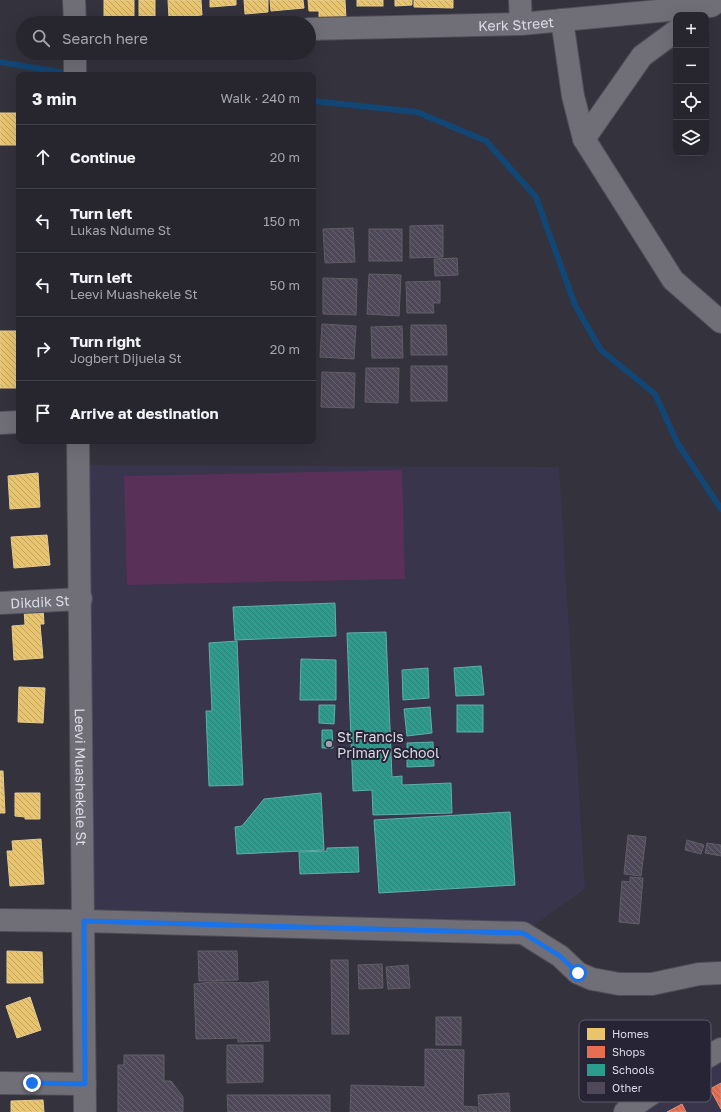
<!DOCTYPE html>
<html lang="en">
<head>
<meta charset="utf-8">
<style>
  body { margin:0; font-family:"Golos Text",sans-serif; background:#2f2e36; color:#f1f3f6 }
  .controls { position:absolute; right:12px; top:12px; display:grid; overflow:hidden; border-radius:8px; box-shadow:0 4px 16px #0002 }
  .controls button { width:36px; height:36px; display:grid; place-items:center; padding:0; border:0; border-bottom:1px solid #43434a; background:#27262e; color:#f1f3f6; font:20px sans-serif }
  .stop { position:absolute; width:12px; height:12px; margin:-9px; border:3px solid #1a73e8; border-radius:50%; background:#fff }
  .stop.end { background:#1a73e8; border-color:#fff; box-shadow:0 1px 4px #0008 }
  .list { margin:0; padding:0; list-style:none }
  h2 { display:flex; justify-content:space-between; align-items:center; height:52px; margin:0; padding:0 16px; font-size:17px }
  h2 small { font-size:13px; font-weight:400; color:#a4a5aa }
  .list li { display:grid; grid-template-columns:26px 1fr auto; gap:12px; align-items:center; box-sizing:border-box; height:64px; padding:0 16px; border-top:1px solid #43434a }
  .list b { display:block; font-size:15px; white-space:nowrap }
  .list p { margin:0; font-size:13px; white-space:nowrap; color:#a4a5aa }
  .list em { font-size:13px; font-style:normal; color:#a4a5aa }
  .icon { flex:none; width:22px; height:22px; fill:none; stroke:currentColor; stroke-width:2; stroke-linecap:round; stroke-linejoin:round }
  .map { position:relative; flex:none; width:721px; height:1112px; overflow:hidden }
  .search { position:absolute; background:#27262e; box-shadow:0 4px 16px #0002; left:16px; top:16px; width:300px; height:44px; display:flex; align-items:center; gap:10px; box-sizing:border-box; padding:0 14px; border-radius:22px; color:#a4a5aa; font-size:15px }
  .panel { position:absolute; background:#27262e; box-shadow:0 4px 16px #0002; left:16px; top:72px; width:300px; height:372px; border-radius:8px }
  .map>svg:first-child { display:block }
  .built { fill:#38354d }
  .green { fill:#583058 }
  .homes { fill:url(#homes-back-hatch); stroke:#e5cb90 }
  .shops { fill:url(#shops-back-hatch); stroke:#e38f7e }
  .schools { fill:url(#schools-back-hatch); stroke:#5fafa9 }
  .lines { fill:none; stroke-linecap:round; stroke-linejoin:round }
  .stream { stroke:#124675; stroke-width:6 }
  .building { fill:url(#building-back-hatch); stroke:#615e66 }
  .street-casing { stroke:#4f4e57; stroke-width:24 }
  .street { stroke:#706f78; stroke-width:22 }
  .route { stroke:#1a73e8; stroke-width:5 }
  .poi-dot { fill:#a19fac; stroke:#272436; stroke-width:1.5 }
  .labels { text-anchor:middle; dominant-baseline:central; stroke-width:4; stroke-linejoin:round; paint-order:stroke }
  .street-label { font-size:14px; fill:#dbdae7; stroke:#272436 }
  .poi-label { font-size:14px; fill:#dbdae7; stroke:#272436; text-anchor:start }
  .key { fill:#272436; stroke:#5d5b6b; stroke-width:1 }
  .key-label { font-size:11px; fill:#dbdae7 }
</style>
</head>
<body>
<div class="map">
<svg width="721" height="1112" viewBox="0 0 721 1112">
  <defs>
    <pattern id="homes-back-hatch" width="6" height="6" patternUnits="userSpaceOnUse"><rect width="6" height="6" fill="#e9c46a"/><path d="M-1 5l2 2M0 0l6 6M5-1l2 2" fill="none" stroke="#bfa361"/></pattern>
    <pattern id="shops-back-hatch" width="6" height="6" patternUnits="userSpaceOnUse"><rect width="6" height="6" fill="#e76f51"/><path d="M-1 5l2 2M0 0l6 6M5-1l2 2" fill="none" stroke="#b6614d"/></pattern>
    <pattern id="schools-back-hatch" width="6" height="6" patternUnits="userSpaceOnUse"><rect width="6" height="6" fill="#2a9d8f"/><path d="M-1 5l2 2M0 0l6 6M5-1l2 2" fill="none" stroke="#318179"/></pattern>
    <pattern id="building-back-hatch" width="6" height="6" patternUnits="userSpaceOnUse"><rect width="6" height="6" fill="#4e4858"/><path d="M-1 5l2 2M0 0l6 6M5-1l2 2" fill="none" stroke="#676270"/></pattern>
  </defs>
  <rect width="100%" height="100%" fill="#34323d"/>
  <g class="built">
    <polygon points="79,465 559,467 585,889 523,933 84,921"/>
    <polygon points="721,1049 721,1112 625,1112"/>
  </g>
  <polygon class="green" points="402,470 405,579 127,585 124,476"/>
  <g class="homes">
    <polygon points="104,0 134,0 134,18 104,17"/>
    <rect x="139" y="0" width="16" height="16"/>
    <polygon points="168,0 201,0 202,15 169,18"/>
    <polygon points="210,0 236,0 236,5 210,7"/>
    <polygon points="244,0 268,0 268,12 245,14"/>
    <polygon points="270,0 303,0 304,8 271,11"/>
    <polygon points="308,0 345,0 346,19 319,20 319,11 309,11"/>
    <rect x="357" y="0" width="26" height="6"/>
    <polygon points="395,0 412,0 412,5 395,6"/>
    <polygon points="414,0 453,0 453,8 414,7"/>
    <rect x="0" y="113" width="18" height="32"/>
    <rect x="0" y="331" width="19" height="57"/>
    <polygon points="38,473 40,507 10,509 8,476"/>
    <polygon points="47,535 50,565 14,568 11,537"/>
    <polygon points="43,608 44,624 40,624 43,658 14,660 12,626 25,625 24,609"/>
    <polygon points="19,687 45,688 43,723 18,722"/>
    <polygon points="0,771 3,771 5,813 0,813"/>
    <polygon points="15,793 40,793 40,819 25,819 25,817 15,816"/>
    <polygon points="41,839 44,884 10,886 7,851 13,851 12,841"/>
    <polygon points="7,951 42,952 43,983 7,983"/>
    <polygon points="30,997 41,1030 17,1038 6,1006"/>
    <polygon points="43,1100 44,1112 11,1112 11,1101"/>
  </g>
  <g class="shops">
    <polygon points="721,1083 721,1109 710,1089"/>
    <polygon points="682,1104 686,1112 667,1112"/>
  </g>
  <g class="schools">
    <polygon points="335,603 336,636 235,640 233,607"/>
    <polygon points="386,632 392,777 402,776 402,785 451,783 452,813 373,815 372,790 353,791 347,633"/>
    <polygon points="237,641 243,785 209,786 206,711 212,711 209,643"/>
    <polygon points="301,659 336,660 336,700 300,700"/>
    <polygon points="481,666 484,695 456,696 454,668"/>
    <polygon points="428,668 429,698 403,700 402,670"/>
    <polygon points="319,705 335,705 334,724 319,723"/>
    <rect x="457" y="705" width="26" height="27"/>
    <polygon points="430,707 432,733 407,736 404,709"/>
    <polygon points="322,730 332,730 333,748 322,748"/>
    <polygon points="433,742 434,766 407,767 407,743"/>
    <polygon points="321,793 324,850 237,854 235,827 242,826 264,799"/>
    <polygon points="510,812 515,885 379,893 374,820"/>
    <polygon points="358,847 359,872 300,874 299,852 327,851 327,848"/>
  </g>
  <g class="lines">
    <g class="stream">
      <polyline points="0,62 71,74"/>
      <polyline points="313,101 417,112 486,141 536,197 575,305 601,350 655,394 678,444 721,509"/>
    </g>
  </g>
  <g class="building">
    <polygon points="443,225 443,257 410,258 410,226"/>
    <polygon points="353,228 355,262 325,263 323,229"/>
    <rect x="369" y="229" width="33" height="32"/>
    <polygon points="457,258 458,275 435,276 434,259"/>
    <polygon points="369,274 401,275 399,316 367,314"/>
    <polygon points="323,278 357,279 356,315 323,314"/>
    <polygon points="440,281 440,303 433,303 434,313 407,313 406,282"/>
    <polygon points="322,324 356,326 354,359 320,357"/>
    <polygon points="411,325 446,325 447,355 411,355"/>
    <polygon points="402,326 403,358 372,358 371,327"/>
    <rect x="411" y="366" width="36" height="35"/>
    <polygon points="366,368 399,368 398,403 365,402"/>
    <polygon points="322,372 355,373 354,408 321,407"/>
    <polygon points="628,835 646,837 641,876 624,874"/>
    <polygon points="687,840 704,845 701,854 685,850"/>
    <polygon points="707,843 721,845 721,856 705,853"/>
    <polygon points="630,877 643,878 639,924 619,922 622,881 630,882"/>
    <polygon points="198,951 237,951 238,980 199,981"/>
    <polygon points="331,960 348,960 349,1034 332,1034"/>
    <polygon points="382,964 383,988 359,989 358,965"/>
    <polygon points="408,965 410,988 388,989 386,967"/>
    <polygon points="268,981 270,1041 238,1042 238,1038 196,1039 194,984 212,982 251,983"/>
    <rect x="436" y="1017" width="25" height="28"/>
    <polygon points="227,1045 263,1045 263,1082 227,1083"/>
    <polygon points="425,1049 464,1050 463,1106 477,1107 477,1112 350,1112 351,1085 425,1087"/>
    <polygon points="124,1055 164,1055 164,1081 171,1081 183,1097 183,1112 118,1112 118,1065 124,1065"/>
    <polygon points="509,1093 510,1112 479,1112 478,1095"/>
    <polygon points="227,1095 330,1095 330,1112 228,1112"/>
  </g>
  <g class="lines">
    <defs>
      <g id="street">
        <polyline points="74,0 75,23"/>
        <polyline points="520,0 521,24"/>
        <polyline points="562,20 573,96 584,139 673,280 721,322"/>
        <path id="s1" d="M309,29L521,24L711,6L720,0"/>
        <polyline points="75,75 75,53"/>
        <polyline points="584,139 642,56 676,31"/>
        <polyline points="0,423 19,422"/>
        <path id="s2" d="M78,441L85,1112"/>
        <path id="s3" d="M0,603L81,599"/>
        <polyline points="0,920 84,921 523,933 560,956 578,973 592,979 619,984 652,984 699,974 721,973"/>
        <polyline points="0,1083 85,1084"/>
        <polyline points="625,1112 689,1068 721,1049"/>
      </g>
    </defs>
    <use href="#street" class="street-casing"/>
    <use href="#street" class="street"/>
  </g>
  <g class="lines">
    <polyline class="route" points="32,1083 85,1084 84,921 523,933 560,956 578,973"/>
  </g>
  <circle class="poi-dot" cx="329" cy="744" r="4"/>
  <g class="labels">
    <g class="street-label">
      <text stroke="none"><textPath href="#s1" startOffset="207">Kerk Street</textPath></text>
      <text stroke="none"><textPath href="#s3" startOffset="40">Dikdik St</textPath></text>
      <text stroke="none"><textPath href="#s2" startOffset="336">Leevi Muashekele St</textPath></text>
    </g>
    <g class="poi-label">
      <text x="337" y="736">St Francis<tspan x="337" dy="16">Primary School</tspan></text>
    </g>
  </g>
  <rect x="579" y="1020" width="132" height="82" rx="6" class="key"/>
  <rect x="587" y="1028" width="18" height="12" fill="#e9c46a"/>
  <rect x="587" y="1046" width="18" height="12" fill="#e76f51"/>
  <rect x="587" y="1064" width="18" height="12" fill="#2a9d8f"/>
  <rect x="587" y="1082" width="18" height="12" fill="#4e4858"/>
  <g class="key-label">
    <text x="612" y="1038">Homes</text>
    <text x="612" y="1056">Shops</text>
    <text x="612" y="1074">Schools</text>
    <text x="612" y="1092">Other</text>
  </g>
</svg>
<div class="controls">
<button>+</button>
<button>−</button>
<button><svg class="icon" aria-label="locate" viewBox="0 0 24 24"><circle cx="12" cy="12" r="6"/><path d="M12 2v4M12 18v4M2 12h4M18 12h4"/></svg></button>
<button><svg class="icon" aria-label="layers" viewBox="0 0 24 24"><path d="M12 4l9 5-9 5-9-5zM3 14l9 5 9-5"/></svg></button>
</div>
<div class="stop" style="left:578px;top:973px"></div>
<div class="stop end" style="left:32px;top:1083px"></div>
<div class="search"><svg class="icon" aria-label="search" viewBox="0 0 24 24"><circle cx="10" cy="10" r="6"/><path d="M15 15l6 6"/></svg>Search here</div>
<section class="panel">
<h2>3 min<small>Walk · 240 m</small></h2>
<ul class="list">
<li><svg class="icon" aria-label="ahead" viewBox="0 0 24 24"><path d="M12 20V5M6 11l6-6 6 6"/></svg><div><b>Continue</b></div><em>20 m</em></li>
<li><svg class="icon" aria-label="left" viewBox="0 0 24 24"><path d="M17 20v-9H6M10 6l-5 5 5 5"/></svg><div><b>Turn left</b><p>Lukas Ndume St</p></div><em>150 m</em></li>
<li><svg class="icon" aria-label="left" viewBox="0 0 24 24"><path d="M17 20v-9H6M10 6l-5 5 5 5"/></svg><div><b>Turn left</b><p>Leevi Muashekele St</p></div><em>50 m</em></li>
<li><svg class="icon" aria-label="right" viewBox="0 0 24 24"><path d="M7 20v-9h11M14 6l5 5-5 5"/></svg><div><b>Turn right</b><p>Jogbert Dijuela St</p></div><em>20 m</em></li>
<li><svg class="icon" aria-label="arrive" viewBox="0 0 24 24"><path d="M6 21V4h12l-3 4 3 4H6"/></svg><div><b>Arrive at destination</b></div></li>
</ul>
</section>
</div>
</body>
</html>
